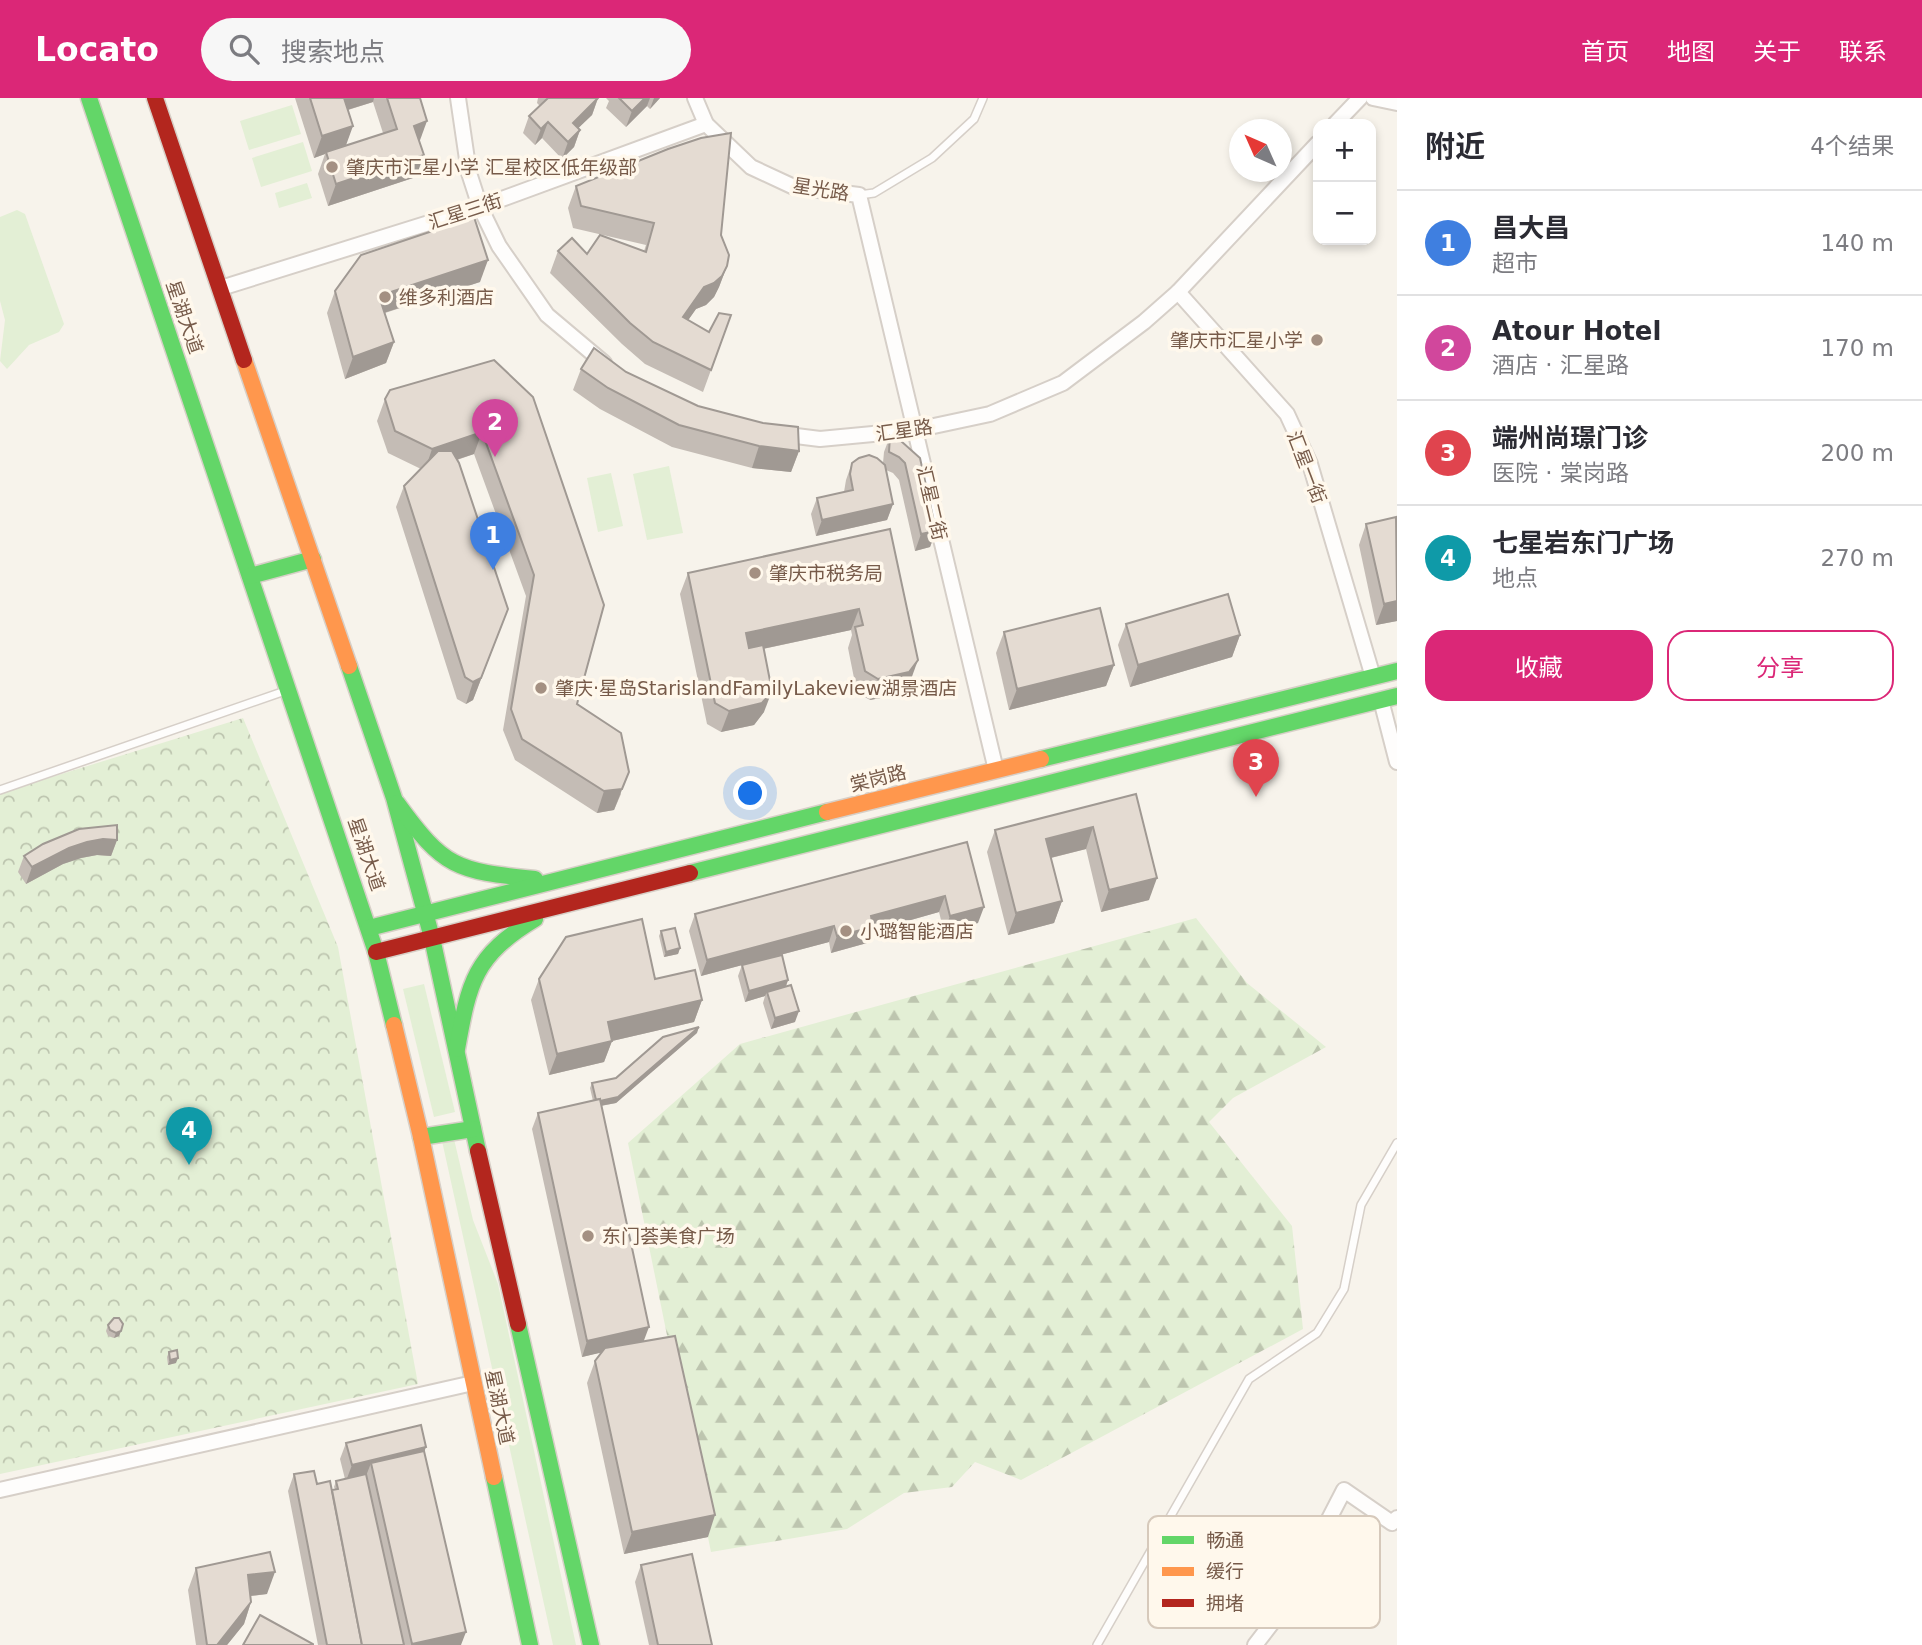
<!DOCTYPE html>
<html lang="zh">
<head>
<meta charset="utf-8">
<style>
  body { margin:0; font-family:"DejaVu Sans","Noto Sans SC",sans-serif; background:#f7f7f7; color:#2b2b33 }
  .controls { position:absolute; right:21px; top:21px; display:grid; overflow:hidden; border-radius:14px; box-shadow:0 4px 10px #0003 }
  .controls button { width:63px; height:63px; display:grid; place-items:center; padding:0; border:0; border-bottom:2px solid #e1e1e2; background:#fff; color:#2b2b33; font:35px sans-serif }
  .compass { position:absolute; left:1229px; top:21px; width:63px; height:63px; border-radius:50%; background:#fff; box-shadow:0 4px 10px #0003; rotate:315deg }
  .you { position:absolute; left:751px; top:696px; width:24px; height:24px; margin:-18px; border:5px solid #fff; border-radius:50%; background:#1a73e8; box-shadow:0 0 0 10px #1a73e833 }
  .badge { display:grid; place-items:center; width:46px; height:46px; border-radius:50%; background:#db2777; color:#fff; font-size:23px; font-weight:700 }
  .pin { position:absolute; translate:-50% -58px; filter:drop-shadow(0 2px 4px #0008) }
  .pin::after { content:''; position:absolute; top:37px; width:24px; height:21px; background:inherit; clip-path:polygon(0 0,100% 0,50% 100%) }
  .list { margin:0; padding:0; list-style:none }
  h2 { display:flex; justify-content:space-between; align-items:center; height:91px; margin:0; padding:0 28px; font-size:30px }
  h2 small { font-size:23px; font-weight:400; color:#7c7c81 }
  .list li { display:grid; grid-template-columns:46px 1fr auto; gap:21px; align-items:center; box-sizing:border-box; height:105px; padding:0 28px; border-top:2px solid #e1e1e2 }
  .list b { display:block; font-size:26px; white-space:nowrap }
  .list p { margin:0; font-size:23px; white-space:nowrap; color:#7c7c81 }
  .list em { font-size:23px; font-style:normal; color:#7c7c81 }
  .actions { display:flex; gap:14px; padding:21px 28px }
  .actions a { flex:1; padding:16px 0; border:2px solid #db2777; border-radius:21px; text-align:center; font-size:24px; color:#db2777 }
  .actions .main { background:#db2777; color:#fff }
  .icon { flex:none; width:38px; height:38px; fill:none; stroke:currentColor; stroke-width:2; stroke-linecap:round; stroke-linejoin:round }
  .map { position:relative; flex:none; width:1397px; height:1547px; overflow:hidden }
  header { display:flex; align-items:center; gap:42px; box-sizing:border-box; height:98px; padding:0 35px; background:#db2777; color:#fff }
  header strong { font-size:33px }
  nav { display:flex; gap:38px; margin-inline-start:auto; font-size:24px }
  .search { width:490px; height:63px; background:#f7f7f7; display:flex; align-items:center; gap:18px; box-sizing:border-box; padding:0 24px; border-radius:38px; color:#7c7c81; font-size:26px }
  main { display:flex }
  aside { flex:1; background:#fff }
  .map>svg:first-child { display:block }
  .grass { fill:#e3efd5 }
  .forest { fill:url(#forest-firs) }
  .park { fill:url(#park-crowns) }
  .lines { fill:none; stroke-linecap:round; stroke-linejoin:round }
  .lane-casing { stroke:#d6cfc8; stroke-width:10 }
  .street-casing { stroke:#d6cfc8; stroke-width:18 }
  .fast-casing { stroke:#d7cfc7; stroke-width:19 }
  .slow-casing { stroke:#d7cfc7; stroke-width:19 }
  .jam-casing { stroke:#d7cfc7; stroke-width:19 }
  .lane { stroke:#fefdfc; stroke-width:7 }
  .street { stroke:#fefdfc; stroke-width:14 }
  .fast { stroke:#63d668; stroke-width:16 }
  .slow { stroke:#ff974d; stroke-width:16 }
  .jam { stroke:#b3261e; stroke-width:16 }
  .wall { fill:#c4bcb5; fill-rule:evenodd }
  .shaded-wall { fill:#a09993 }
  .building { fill:#e4dbd2; stroke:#a09993; stroke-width:2 }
  .poi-dot { fill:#a49082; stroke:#fff8ec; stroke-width:2.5 }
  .labels { text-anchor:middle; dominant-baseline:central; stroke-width:7; stroke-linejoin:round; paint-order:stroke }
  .poi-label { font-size:19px; fill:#775b4a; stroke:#fff8ec; text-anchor:start }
  .street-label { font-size:19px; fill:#775b4a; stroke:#fff8ec }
  .key { fill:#fff8ec; stroke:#d6c9bb; stroke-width:2 }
  .key-label { font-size:19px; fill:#775b4a }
</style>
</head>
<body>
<header>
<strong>Locato</strong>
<div class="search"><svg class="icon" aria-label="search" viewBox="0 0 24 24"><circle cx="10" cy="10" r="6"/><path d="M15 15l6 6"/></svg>搜索地点</div>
<nav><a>首页</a><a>地图</a><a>关于</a><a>联系</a></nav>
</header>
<main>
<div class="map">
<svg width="1397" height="1547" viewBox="0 0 1397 1547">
  <defs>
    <pattern id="forest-firs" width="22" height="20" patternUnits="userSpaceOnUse" patternTransform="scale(1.75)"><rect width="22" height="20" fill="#e3efd5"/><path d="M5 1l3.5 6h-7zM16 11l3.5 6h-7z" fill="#bdc5af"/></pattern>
    <pattern id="park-crowns" width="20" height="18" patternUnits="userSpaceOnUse" patternTransform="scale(1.75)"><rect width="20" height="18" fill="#e3efd5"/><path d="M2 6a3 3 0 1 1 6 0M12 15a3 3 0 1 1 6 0" fill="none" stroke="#bdc5af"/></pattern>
  </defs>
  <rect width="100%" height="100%" fill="#f7f3eb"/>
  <g class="grass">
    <polygon points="292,7 301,36 249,52 240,23"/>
    <polygon points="303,44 312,73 261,89 252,60"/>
    <polygon points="307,85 312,100 279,110 275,95"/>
    <polygon points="17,112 25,116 64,226 59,234 29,247 7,271 0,263 5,222 0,203 0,119"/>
    <polygon points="669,368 683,435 647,442 633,376"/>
    <polygon points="611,375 623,428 598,434 587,380"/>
    <polygon points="424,886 455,1014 434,1019 403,891"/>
    <polygon points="454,1041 473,1122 498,1186 576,1547 553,1547 442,1043"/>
  </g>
  <polygon class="forest" points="1196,820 1247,885 1326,949 1233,1000 1209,1024 1292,1128 1303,1231 1021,1382 975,1364 952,1389 904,1395 847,1431 711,1454 628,1045 740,946"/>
  <polygon class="park" points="243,620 338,849 418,1286 0,1376 0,695"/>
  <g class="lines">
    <defs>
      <g id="lane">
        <polyline points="859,97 874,95 932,60 974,21 983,0"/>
        <polyline points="0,692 285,593"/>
        <polyline points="1097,1547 1249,1281 1317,1235 1344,1191 1361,1107 1397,1045"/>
      </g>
      <g id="street">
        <polyline points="458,0 469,75 480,109 499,148 547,217 604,265"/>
        <polyline points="695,0 706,26 751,69 794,89 859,97 996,672"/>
        <polyline points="1373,0 1397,5"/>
        <polyline points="1335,26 1360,0"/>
        <polyline points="221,190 480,109 706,26"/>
        <polyline points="1178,194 1287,316 1310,366 1373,579"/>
        <polyline points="780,336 820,341 915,332 990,316 1063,285 1144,224 1178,194 1318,45"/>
        <polyline points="1381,602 1397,664"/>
        <polyline points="0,1392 473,1285"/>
        <polyline points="1255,1547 1282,1512 1344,1392 1392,1425 1397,1420"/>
      </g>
      <g id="fast">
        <polyline points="89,0 376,854 394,927"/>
        <polyline points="250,478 313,461"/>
        <polyline points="349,568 394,700 432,840 478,1053"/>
        <polyline points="1041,661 1397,573"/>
        <path d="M397,705C444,770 456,773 535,781"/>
        <polyline points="690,775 1397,598"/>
        <polyline points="369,830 827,714"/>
        <path d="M457,951C469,884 474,858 535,821"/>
        <polyline points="421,1039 473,1031"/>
        <polyline points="518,1226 591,1547"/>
        <polyline points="494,1379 530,1547"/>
      </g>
      <g id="slow">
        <polyline points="244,262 349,568"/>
        <polyline points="827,714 1041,661"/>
        <polyline points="394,927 421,1039 494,1379"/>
      </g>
      <g id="jam">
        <polyline points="155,0 244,262"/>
        <polyline points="376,854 690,775"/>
        <polyline points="478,1053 518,1226"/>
      </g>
    </defs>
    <use href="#lane" class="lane-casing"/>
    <use href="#street" class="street-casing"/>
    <use href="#fast" class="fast-casing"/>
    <use href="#slow" class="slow-casing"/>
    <use href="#jam" class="jam-casing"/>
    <use href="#lane" class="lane"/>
    <use href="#street" class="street"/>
    <use href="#fast" class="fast"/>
    <use href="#slow" class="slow"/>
    <use href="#jam" class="jam"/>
  </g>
  <g class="wall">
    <path d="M295,0H420V44L416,79L328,108L318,76L325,56L314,60ZM373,4L383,35L346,48L348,12Z"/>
    <polygon points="538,0 598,0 592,17 578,30 580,32 574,49 562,61 542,40 535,47 523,35 529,18 540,8 537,5"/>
    <polygon points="606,0 660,0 650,11 647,8 626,29 606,10 609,3"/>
    <polygon points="576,88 721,137 727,168 719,189 714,199 706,207 696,211 688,222 709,234 731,217 703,294 645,266 622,246 550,175 558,153 587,156 644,153 646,147 573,130 568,110"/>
    <polygon points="480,184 385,215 394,244 386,265 345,281 327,215 335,193"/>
    <polygon points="494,262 577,606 621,696 614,712 597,715 515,662 503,632 526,498 474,356 457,362 508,511 473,602 466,606 457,601 396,409 404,388 421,371 388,355 377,323 385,301"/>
    <polygon points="581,271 626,274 698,308 799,353 791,374 752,370 672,349 600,311 573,292"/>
    <polygon points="890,338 901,343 936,433 930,449 915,453 899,382 893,375 886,372 893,406 887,422 816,438 811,416 817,400 844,394 846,382 852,365 883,365 884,354"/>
    <polygon points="1397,422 1397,523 1376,527 1359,447 1366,426"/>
    <polygon points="890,431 910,584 901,596 870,602 857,595 848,550 852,537 851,532 763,551 764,614 754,627 721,634 707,626 680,496 688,475"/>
    <polygon points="1126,526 1240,537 1232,559 1130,589 1118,547"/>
    <polygon points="1004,534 1114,567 1106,588 1009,612 996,555"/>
    <polygon points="1136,696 1149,802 1101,814 1086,751 1051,760 1062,803 1054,825 1008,837 987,754 995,732"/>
    <polygon points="117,742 111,758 97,757 81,760 63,766 26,786 18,774 24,758"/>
    <polygon points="967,744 978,825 944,834 939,814 872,833 867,845 831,855 829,844 701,878 689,833 695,816"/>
    <polygon points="661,833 680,850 678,856 664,859 659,838"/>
    <polygon points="742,867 788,882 786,889 795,924 771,931 763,905 765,898 745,904 738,878"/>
    <polygon points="539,881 655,881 702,902 694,924 612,943 604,964 549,977 531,902"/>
    <polygon points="697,935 616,1005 601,1008 644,1243 708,1439 624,1456 587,1285 595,1263 602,1254 582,1259 532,1031 538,1015 593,1003 590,990 592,985 616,980"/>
    <polygon points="123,1226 119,1238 114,1240 108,1238 106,1233 108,1227"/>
    <polygon points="169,1254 176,1265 168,1267 167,1259"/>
    <polygon points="346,1345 424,1354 461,1547 318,1547 288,1393 294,1376 332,1392 335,1391 334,1389 336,1383 345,1381 340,1361"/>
    <polygon points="641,1467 712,1547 649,1547 635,1484"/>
    <polygon points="196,1470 267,1496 251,1498 251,1504 244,1526 227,1547 196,1547 188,1492"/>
  </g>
  <g class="shaded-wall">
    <polygon points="340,0 374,0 373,4 334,16"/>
    <polygon points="598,0 592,17 567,41 573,25"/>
    <polygon points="645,0 650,0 647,8 626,29 632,13"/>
    <polygon points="654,0 660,0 650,11"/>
    <polygon points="427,23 419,45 414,28"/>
    <polygon points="548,24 542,40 535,47 541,31"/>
    <polygon points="353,28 345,50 326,54 325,56 314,60 322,38"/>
    <polygon points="580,32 574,49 562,61 568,44"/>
    <polygon points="424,57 416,79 328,108 336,86"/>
    <polygon points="488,162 480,184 371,219 379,198"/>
    <polygon points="727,168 719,189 714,199 706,207 696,211 675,241 683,219 704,189"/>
    <polygon points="394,244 386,265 345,281 353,259"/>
    <polygon points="482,334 474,356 425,372 432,351"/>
    <polygon points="759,348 799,353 791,374 752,370"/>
    <polygon points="893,406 887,422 816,438 822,422"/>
    <polygon points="936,433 930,449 915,453 921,436"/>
    <polygon points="1397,503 1397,523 1376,527 1384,506"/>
    <polygon points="508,511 473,602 466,606 473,584"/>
    <polygon points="859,511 851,532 738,556 746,535"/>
    <polygon points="1240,537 1232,559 1130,589 1138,567"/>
    <polygon points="918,562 910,584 901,596 870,602 878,581"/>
    <polygon points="1114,567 1106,588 1009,612 1017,591"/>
    <polygon points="772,593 764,614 754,627 721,634 729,613"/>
    <polygon points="629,674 614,712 597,715 604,693"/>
    <polygon points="1093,729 1086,751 1038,763 1046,741"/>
    <polygon points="103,741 117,742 111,758 97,757 81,760 63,766 26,786 32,769 69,750 87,744"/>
    <polygon points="1157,780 1149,802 1101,814 1109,792"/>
    <polygon points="945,798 939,814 872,833 867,845 831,855 837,838 871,818"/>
    <polygon points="1062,803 1054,825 1008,837 1016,815"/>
    <polygon points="984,809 978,825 944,834 950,818"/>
    <polygon points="834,828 829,844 701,878 707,862"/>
    <polygon points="680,850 678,856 664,859 666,854"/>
    <polygon points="788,882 784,893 767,894 765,898 745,904 749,893"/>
    <polygon points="702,902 694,924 612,943 604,964 549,977 557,956 608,924"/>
    <polygon points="799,913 795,924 771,931 775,920"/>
    <polygon points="699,929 697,935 616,1005 594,1009 596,1004"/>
    <polygon points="649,1229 643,1245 582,1259 587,1243"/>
    <polygon points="121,1233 119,1238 114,1240 116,1235"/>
    <polygon points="178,1260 176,1265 168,1267 170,1262"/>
    <polygon points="426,1349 420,1365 371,1365 366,1378 346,1383 352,1367"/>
    <polygon points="715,1417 708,1439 624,1456 632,1434"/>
    <polygon points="275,1474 267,1496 240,1499 248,1477"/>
    <polygon points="251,1504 244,1526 227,1547 217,1547"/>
    <polygon points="466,1534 461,1547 412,1547 412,1546"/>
  </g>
  <g class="building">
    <polygon points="310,0 344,0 353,28 322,38"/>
    <polygon points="387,0 420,0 427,23 414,28 424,57 336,86 326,54 397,31"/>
    <polygon points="548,0 598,0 573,25 580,32 568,44 548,24 541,31 529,18"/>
    <polygon points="619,0 645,0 632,13"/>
    <polygon points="731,35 721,137 729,157 727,168 722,178 714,185 704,189 683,219 709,234 719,215 731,217 711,272 653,244 630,225 558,153 572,140 587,156 600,137 646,154 654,125 581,108 576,88 668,51 701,40"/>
    <polygon points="474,119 488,162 379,198 394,244 353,259 335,193 361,157"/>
    <polygon points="594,250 626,274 698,308 763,325 798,329 799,353 759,348 679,327 608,290 581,271"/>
    <polygon points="494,262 533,299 604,507 577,606 621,635 629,674 622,691 604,693 522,641 511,611 534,477 482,334 432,351 395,333 385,301 390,292"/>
    <polygon points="890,338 901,343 920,360 936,433 921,436 905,365 899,359 889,354"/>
    <polygon points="438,353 452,353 459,365 508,511 481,580 473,584 465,579 404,388"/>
    <polygon points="869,357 877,360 885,367 893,406 822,422 817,400 853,392 850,376 852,365 859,360"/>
    <polygon points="1396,419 1397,503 1384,506 1366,426"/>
    <polygon points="890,431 918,562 909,574 878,581 865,573 855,529 863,527 859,511 746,535 749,550 763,547 772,593 762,605 729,613 715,605 688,475"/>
    <polygon points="1228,496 1240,537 1138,567 1126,526"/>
    <polygon points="1100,510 1114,567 1017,591 1004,534"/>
    <polygon points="1136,696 1157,780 1109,792 1093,729 1046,741 1062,803 1016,815 995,732"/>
    <polygon points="117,727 117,742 103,741 87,744 69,750 32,769 24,758 43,746 79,731"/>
    <polygon points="967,744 984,809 950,818 945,798 871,818 873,829 837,838 834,828 707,862 695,816"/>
    <polygon points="642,821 655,881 695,872 702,902 608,924 612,943 557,956 539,881 566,839"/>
    <polygon points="675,830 680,850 666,854 661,833"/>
    <polygon points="782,857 788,882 749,893 742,867"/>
    <polygon points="791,887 799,913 775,920 767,894"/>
    <polygon points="699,929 618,999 600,1003 600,1001 596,1002 592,985 616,980 663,939"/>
    <polygon points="600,1001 649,1229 587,1243 538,1015"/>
    <polygon points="114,1220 119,1220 123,1226 121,1233 116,1235 110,1232 108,1227"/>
    <polygon points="675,1238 715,1417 632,1434 595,1263 605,1250"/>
    <polygon points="177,1252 178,1260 170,1262 169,1254"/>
    <polygon points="421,1327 426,1349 352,1367 346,1345"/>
    <polygon points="424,1353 466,1534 412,1546 371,1365"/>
    <polygon points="314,1373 317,1386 330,1383 362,1547 327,1547 294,1376"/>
    <polygon points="366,1376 404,1547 362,1547 332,1392 338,1391 336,1383"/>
    <polygon points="270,1454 275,1474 248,1477 251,1504 217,1547 207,1547 196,1470"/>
    <polygon points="692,1456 712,1547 658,1547 641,1467"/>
    <polygon points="260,1517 313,1546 313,1547 243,1547"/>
  </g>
  <g class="poi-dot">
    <circle cx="332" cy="69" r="7"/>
    <circle cx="385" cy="199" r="7"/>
    <circle cx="1317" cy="242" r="7"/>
    <circle cx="755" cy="475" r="7"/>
    <circle cx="541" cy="590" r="7"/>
    <circle cx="846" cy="833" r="7"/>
    <circle cx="588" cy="1138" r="7"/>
  </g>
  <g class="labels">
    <g class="poi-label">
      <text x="346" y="69">肇庆市汇星小学 汇星校区低年级部</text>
      <text x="399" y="199">维多利酒店</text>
      <text x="1303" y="242" text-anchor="end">肇庆市汇星小学</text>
      <text x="769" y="475">肇庆市税务局</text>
      <text x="555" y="590">肇庆·星岛StarislandFamilyLakeview湖景酒店</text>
      <text x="860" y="833">小璐智能酒店</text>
      <text x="602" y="1138">东门荟美食广场</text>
    </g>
    <g class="street-label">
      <text transform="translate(821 91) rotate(9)">星光路</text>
      <text transform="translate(465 113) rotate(-18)">汇星三街</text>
      <text transform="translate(185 219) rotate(71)">星湖大道</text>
      <text transform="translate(904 332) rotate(-8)">汇星路</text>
      <text transform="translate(1307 369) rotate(69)">汇星一街</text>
      <text transform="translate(932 405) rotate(77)">汇星二街</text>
      <text transform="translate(878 680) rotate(-14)">棠岗路</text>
      <text transform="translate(367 756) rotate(71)">星湖大道</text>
      <text transform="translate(500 1309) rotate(78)">星湖大道</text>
    </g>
  </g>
  <rect x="1148" y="1418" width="232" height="112" rx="10" class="key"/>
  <rect x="1162" y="1438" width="32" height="8" fill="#63d668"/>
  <rect x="1162" y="1469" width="32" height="9" fill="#ff974d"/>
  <rect x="1162" y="1501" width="32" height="8" fill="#b3261e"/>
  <g class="key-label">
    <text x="1206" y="1449">畅通</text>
    <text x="1206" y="1480">缓行</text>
    <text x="1206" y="1512">拥堵</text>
  </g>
</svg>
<div class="controls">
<button>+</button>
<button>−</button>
</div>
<svg class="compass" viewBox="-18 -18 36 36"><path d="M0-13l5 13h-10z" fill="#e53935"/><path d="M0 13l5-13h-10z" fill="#7c7c81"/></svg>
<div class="you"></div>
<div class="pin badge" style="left:493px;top:472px;background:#3f7fe0">1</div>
<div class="pin badge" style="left:495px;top:359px;background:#d1479c">2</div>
<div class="pin badge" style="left:1256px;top:699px;background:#e0444e">3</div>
<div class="pin badge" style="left:189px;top:1067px;background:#0f9aa8">4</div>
</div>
<aside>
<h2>附近<small>4个结果</small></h2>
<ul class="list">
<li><span class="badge" style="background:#3f7fe0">1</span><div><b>昌大昌</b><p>超市</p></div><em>140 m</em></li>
<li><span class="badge" style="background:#d1479c">2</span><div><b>Atour Hotel</b><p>酒店 · 汇星路</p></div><em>170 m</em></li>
<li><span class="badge" style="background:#e0444e">3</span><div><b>端州尚璟门诊</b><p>医院 · 棠岗路</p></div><em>200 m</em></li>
<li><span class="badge" style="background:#0f9aa8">4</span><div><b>七星岩东门广场</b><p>地点</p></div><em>270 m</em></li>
</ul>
<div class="actions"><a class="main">收藏</a><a>分享</a></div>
</aside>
</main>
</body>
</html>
